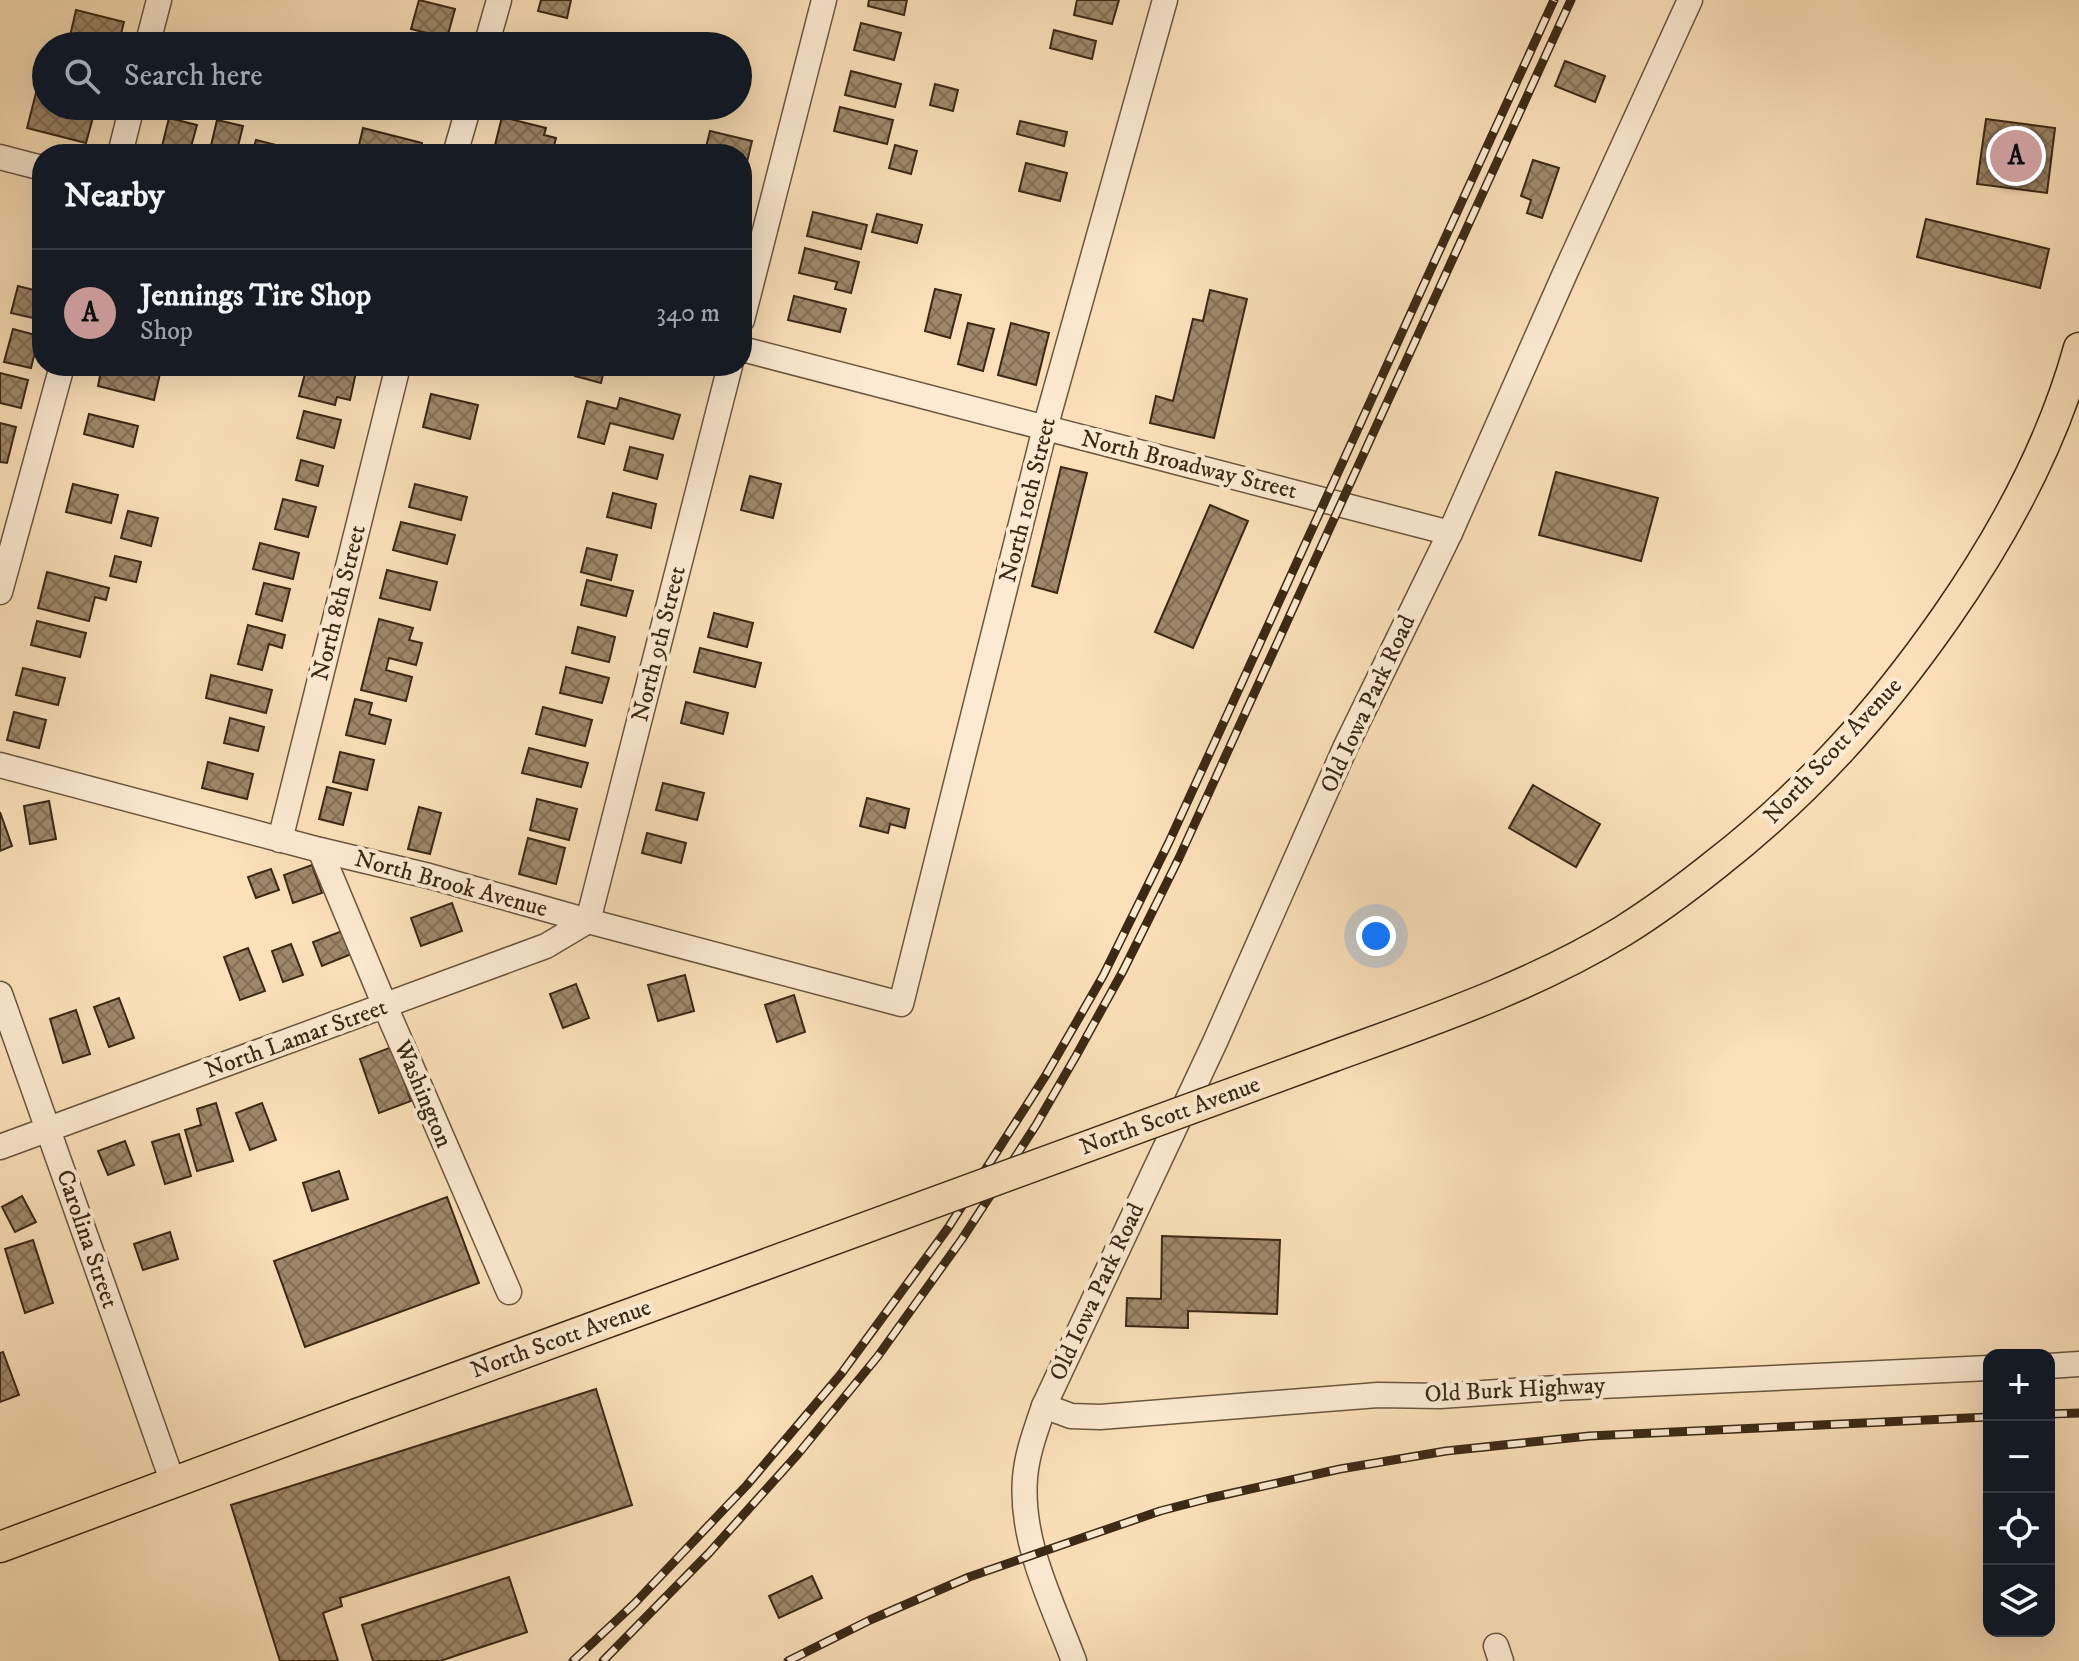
<!DOCTYPE html>
<html lang="en">
<head>
<meta charset="utf-8">
<style>
  body { margin:0; font-family:"IM FELL DW Pica",serif; background:#20242c; color:#f1f3f6 }
  .controls { position:absolute; right:24px; bottom:24px; display:grid; overflow:hidden; border-radius:16px; box-shadow:0 8px 32px #0002 }
  .controls button { width:72px; height:72px; display:grid; place-items:center; padding:0; border:0; border-bottom:2px solid #363941; background:#171b24; color:#f1f3f6; font:40px sans-serif }
  .you { position:absolute; left:1376px; top:936px; width:28px; height:28px; margin:-20px; border:6px solid #fff; border-radius:50%; background:#1a73e8; box-shadow:0 0 0 12px #1a73e833 }
  .badge { display:grid; place-items:center; width:52px; height:52px; border-radius:50%; background:#c59692; color:#111; font-size:26px; font-weight:700 }
  .pin { position:absolute; translate:-50% -50%; border:4px solid #fff; box-shadow:0 2px 8px #0006 }
  .list { margin:0; padding:0; list-style:none }
  h2 { display:flex; justify-content:space-between; align-items:center; height:104px; margin:0; padding:0 32px; font-size:34px }
  h2 small { font-size:26px; font-weight:400; color:#9ea1a6 }
  .list li { display:grid; grid-template-columns:52px 1fr auto; gap:24px; align-items:center; box-sizing:border-box; height:128px; padding:0 32px; border-top:2px solid #363941 }
  .list b { display:block; font-size:30px; white-space:nowrap }
  .list p { margin:0; font-size:26px; white-space:nowrap; color:#9ea1a6 }
  .list em { font-size:26px; font-style:normal; color:#9ea1a6 }
  .icon { flex:none; width:44px; height:44px; fill:none; stroke:currentColor; stroke-width:2; stroke-linecap:round; stroke-linejoin:round }
  .map { position:relative; flex:none; width:2079px; height:1661px; overflow:hidden }
  .search { position:absolute; background:#171b24; box-shadow:0 8px 32px #0002; left:32px; top:32px; width:720px; height:88px; display:flex; align-items:center; gap:20px; box-sizing:border-box; padding:0 28px; border-radius:44px; color:#9ea1a6; font-size:30px }
  .panel { position:absolute; background:#171b24; box-shadow:0 8px 32px #0002; left:32px; top:144px; width:720px; height:232px; border-radius:32px }
  .map>svg:first-child { display:block }
  .building { fill:url(#building-cross-hatch); stroke:#3b2915; stroke-width:2 }
  .lines { fill:none; stroke-linecap:round; stroke-linejoin:round }
  .minor-casing { stroke:#6b573e; stroke-width:27 }
  .major-casing { stroke:#3b2915; stroke-width:33 }
  .minor { stroke:#fcebd2; stroke-width:24 }
  .major { stroke:#fbe0b9; stroke-width:30 }
  .rail-casing { stroke:#3b2915; stroke-width:9 }
  .rail { stroke:#fcebd2; stroke-width:6; stroke-dasharray:18; stroke-linecap:butt }
  .major-bridge-casing { stroke:#3b2915; stroke-width:33; stroke-linecap:butt }
  .major-bridge { stroke:#fbe0b9; stroke-width:30 }
  .labels { text-anchor:middle; dominant-baseline:central; stroke-width:8; stroke-linejoin:round; paint-order:stroke }
  .street-label { font-size:24px; fill:#3b2915; stroke:#fcebd2 }
</style>
</head>
<body>
<div class="map">
<svg width="2079" height="1661" viewBox="0 0 2079 1661">
  <defs>
    <pattern id="building-cross-hatch" width="8" height="8" patternUnits="userSpaceOnUse" patternTransform="scale(2)"><rect width="8" height="8" fill="#9f886a"/><path d="M0 0l8 8M0 8l8-8" fill="none" stroke="#836f56"/></pattern>
  </defs>
  <rect width="100%" height="100%" fill="#fbe0b9"/>
  <filter id="stains"><feTurbulence type="fractalNoise" baseFrequency=".0025" numOctaves="4"/><feColorMatrix values="0 0 0 0 .2 0 0 0 0 .09 0 0 0 0 .02 0 0 0 .5 -.17"/></filter>
  <radialGradient id="worn" r=".72"><stop offset=".6" stop-color="#630" stop-opacity="0"/><stop offset="1" stop-color="#630" stop-opacity=".3"/></radialGradient>
  <g class="building">
    <polygon points="419,0 455,9 447,38 411,29"/>
    <polygon points="541,0 571,0 567,18 538,11"/>
    <polygon points="869,0 907,0 904,15 868,6"/>
    <polygon points="1077,0 1119,0 1112,24 1074,15"/>
    <polygon points="76,10 124,22 118,46 109,46 70,36"/>
    <polygon points="861,23 901,33 894,60 854,50"/>
    <polygon points="1054,30 1096,41 1092,59 1050,48"/>
    <polygon points="1565,61 1605,76 1595,102 1555,86"/>
    <polygon points="851,71 901,84 895,107 845,95"/>
    <polygon points="935,84 958,90 953,111 930,105"/>
    <polygon points="37,89 46,92 46,106 96,106 86,143 27,128"/>
    <polygon points="840,107 893,120 887,144 834,131"/>
    <polygon points="502,117 546,128 544,135 556,138 552,154 525,154 495,145"/>
    <polygon points="169,118 197,125 189,154 160,154"/>
    <polygon points="1986,119 2055,128 2047,193 1977,184"/>
    <polygon points="217,120 243,126 236,154 209,154"/>
    <polygon points="1020,121 1067,132 1064,146 1017,134"/>
    <polygon points="363,128 422,143 420,154 378,154 379,150 359,145"/>
    <polygon points="710,131 752,141 747,162 742,160 742,154 717,154 705,151"/>
    <polygon points="256,140 280,146 278,154 252,154"/>
    <polygon points="895,145 917,151 911,174 889,168"/>
    <polygon points="1533,160 1559,168 1542,218 1527,213 1531,200 1521,196"/>
    <polygon points="1026,163 1067,173 1060,201 1019,191"/>
    <polygon points="813,212 867,225 861,249 807,236"/>
    <polygon points="877,214 922,225 917,243 872,232"/>
    <polygon points="1926,219 2049,249 2040,288 1917,257"/>
    <polygon points="805,248 859,262 851,293 835,289 837,282 799,273"/>
    <polygon points="18,286 42,292 42,320 11,313"/>
    <polygon points="935,289 961,295 950,338 925,331"/>
    <polygon points="1210,290 1247,299 1214,438 1150,423 1156,396 1173,401 1193,319 1203,321"/>
    <polygon points="794,296 846,309 840,332 788,320"/>
    <polygon points="968,323 994,329 983,371 958,364"/>
    <polygon points="1011,323 1049,333 1036,385 998,375"/>
    <polygon points="13,329 39,336 31,368 4,362"/>
    <polygon points="102,366 151,366 161,369 154,400 98,386"/>
    <polygon points="307,366 332,366 356,372 350,400 337,397 335,405 299,396"/>
    <polygon points="578,366 605,366 601,383 575,376"/>
    <polygon points="0,373 28,380 21,408 0,403"/>
    <polygon points="431,394 478,405 470,439 423,427"/>
    <polygon points="620,398 680,415 673,439 610,423 604,444 578,437 587,401 617,409"/>
    <polygon points="304,411 341,420 334,448 297,438"/>
    <polygon points="89,414 138,426 133,447 84,434"/>
    <polygon points="0,423 16,427 7,463 0,462"/>
    <polygon points="630,447 663,455 657,479 624,470"/>
    <polygon points="301,460 323,466 318,486 296,480"/>
    <polygon points="1061,467 1087,473 1057,593 1032,586"/>
    <polygon points="1556,472 1658,498 1641,561 1539,535"/>
    <polygon points="750,476 781,484 773,518 741,510"/>
    <polygon points="73,484 118,495 111,523 66,512"/>
    <polygon points="415,484 467,497 461,520 409,507"/>
    <polygon points="613,493 656,504 651,528 607,517"/>
    <polygon points="283,499 316,507 308,537 275,529"/>
    <polygon points="1210,505 1248,521 1193,648 1155,632"/>
    <polygon points="128,511 158,518 151,546 121,538"/>
    <polygon points="401,522 455,535 447,564 393,550"/>
    <polygon points="260,543 299,553 293,579 253,569"/>
    <polygon points="587,548 617,555 611,580 581,572"/>
    <polygon points="115,556 141,562 136,582 110,576"/>
    <polygon points="387,570 437,582 430,610 380,598"/>
    <polygon points="47,572 109,588 106,600 95,597 89,621 38,608"/>
    <polygon points="587,580 633,591 626,616 581,605"/>
    <polygon points="264,583 290,589 282,621 256,614"/>
    <polygon points="714,613 753,623 747,647 708,637"/>
    <polygon points="379,619 413,628 409,640 422,643 416,665 389,658 386,670 412,677 406,701 361,690"/>
    <polygon points="37,621 86,633 80,657 31,645"/>
    <polygon points="248,625 285,635 282,648 269,644 262,670 238,664"/>
    <polygon points="578,627 615,637 609,662 572,653"/>
    <polygon points="700,648 761,663 755,687 694,672"/>
    <polygon points="566,667 609,678 602,703 560,693"/>
    <polygon points="23,668 65,678 58,705 16,695"/>
    <polygon points="211,675 272,690 266,713 206,698"/>
    <polygon points="355,699 372,703 369,714 391,720 385,744 346,735"/>
    <polygon points="686,702 728,713 723,734 681,723"/>
    <polygon points="543,707 592,720 585,746 536,734"/>
    <polygon points="14,712 46,720 39,748 7,740"/>
    <polygon points="230,718 264,727 258,751 224,743"/>
    <polygon points="529,748 588,763 581,787 522,773"/>
    <polygon points="340,752 374,760 367,790 333,782"/>
    <polygon points="208,762 253,774 247,799 202,788"/>
    <polygon points="663,783 704,793 697,820 656,810"/>
    <polygon points="1533,785 1600,824 1576,867 1509,828"/>
    <polygon points="327,787 351,793 343,825 319,819"/>
    <polygon points="867,798 909,809 905,828 890,824 888,833 860,826"/>
    <polygon points="537,799 577,809 569,840 530,830"/>
    <polygon points="49,801 56,839 30,844 24,806"/>
    <polygon points="419,807 441,813 430,854 408,849"/>
    <polygon points="0,812 12,846 0,851"/>
    <polygon points="647,833 686,843 681,863 642,853"/>
    <polygon points="528,838 565,848 556,884 519,874"/>
    <polygon points="312,865 322,893 293,903 284,875"/>
    <polygon points="271,869 279,890 256,898 248,877"/>
    <polygon points="452,903 462,931 421,946 411,918"/>
    <polygon points="345,930 354,953 322,966 313,942"/>
    <polygon points="291,944 303,975 283,982 272,951"/>
    <polygon points="248,948 265,991 240,1000 224,957"/>
    <polygon points="685,975 694,1011 658,1021 648,985"/>
    <polygon points="576,984 589,1018 563,1028 550,994"/>
    <polygon points="794,995 805,1032 777,1042 765,1005"/>
    <polygon points="119,998 134,1038 109,1047 94,1007"/>
    <polygon points="76,1010 90,1054 63,1063 50,1019"/>
    <polygon points="392,1047 411,1101 379,1113 360,1059"/>
    <polygon points="216,1103 233,1161 197,1171 185,1130 201,1125 197,1109"/>
    <polygon points="262,1103 276,1140 250,1150 236,1113"/>
    <polygon points="179,1134 191,1176 165,1184 152,1142"/>
    <polygon points="125,1141 134,1165 108,1175 98,1151"/>
    <polygon points="339,1171 348,1199 312,1211 303,1183"/>
    <polygon points="22,1196 36,1222 15,1232 2,1207"/>
    <polygon points="447,1197 479,1283 305,1347 274,1261"/>
    <polygon points="170,1232 178,1259 143,1270 134,1244"/>
    <polygon points="1162,1236 1280,1240 1277,1314 1188,1311 1188,1328 1126,1326 1127,1298 1161,1299"/>
    <polygon points="33,1240 53,1303 25,1313 5,1249"/>
    <polygon points="3,1352 19,1395 0,1402 0,1353"/>
    <polygon points="596,1389 632,1505 340,1598 342,1606 323,1613 338,1661 280,1661 231,1505"/>
    <polygon points="812,1576 822,1598 779,1618 769,1596"/>
    <polygon points="509,1577 527,1632 440,1661 373,1661 362,1625"/>
  </g>
  <g class="lines">
    <defs>
      <g id="minor">
        <polyline points="147,46 159,0"/>
        <polyline points="486,46 499,0"/>
        <polyline points="120,154 132,106"/>
        <polyline points="455,154 469,106"/>
        <polyline points="0,157 42,168"/>
        <polyline points="742,320 824,0"/>
        <polyline points="742,349 1450,533"/>
        <polyline points="0,592 62,366"/>
        <polyline points="0,765 320,850 429,876 588,921 901,1004 1045,428 1165,0"/>
        <polyline points="280,840 398,366"/>
        <polyline points="320,850 385,1006 509,1292"/>
        <polyline points="0,994 173,1483"/>
        <polyline points="0,1147 546,946 588,921 730,366"/>
        <polyline points="2049,1366 2079,1364"/>
        <polyline points="1044,1406 1071,1416 1100,1417 1378,1395 1440,1396 1557,1388 1989,1368"/>
        <polyline points="1496,1646 1501,1661"/>
        <path d="M1074,1661C1052,1602 1020,1542 1025,1478C1027,1453 1036,1430 1044,1406L1215,1042L1346,746L1450,533L1566,271L1690,0"/>
      </g>
      <g id="major">
        <path d="M1334,1056C1433,1020 1533,986 1623,931C1655,911 1686,888 1716,864C1808,792 1879,713 1946,617C2004,534 2052,446 2079,348"/>
        <polyline points="0,1547 357,1414"/>
      </g>
    </defs>
    <use href="#minor" class="minor-casing"/>
    <use href="#major" class="major-casing"/>
    <use href="#minor" class="minor"/>
    <use href="#major" class="major"/>
    <defs>
      <g id="rail">
        <polyline points="2049,1414 2079,1413"/>
        <polyline points="573,1661 634,1604 747,1485 841,1374 948,1228 1046,1075 1103,976 1169,842 1554,0"/>
        <polyline points="603,1661 709,1553 798,1454 878,1356 962,1239 1036,1125 1076,1056 1123,971 1179,858 1571,0"/>
        <polyline points="788,1661 870,1620 969,1577 1160,1511 1210,1498 1340,1469 1446,1451 1589,1436 1989,1417"/>
      </g>
    </defs>
    <use href="#rail" class="rail-casing"/>
    <use href="#rail" class="rail"/>
    <defs>
      <polyline id="major-bridge" points="357,1414 1334,1056"/>
    </defs>
    <use href="#major-bridge" class="major-bridge-casing"/>
    <use href="#major-bridge" class="major-bridge"/>
  </g>
  <g class="labels">
    <g class="street-label">
      <text transform="translate(1189 465) rotate(14)">North Broadway Street</text>
      <text transform="translate(1028 500) rotate(-76)">North 10th Street</text>
      <text transform="translate(339 603) rotate(-76)">North 8th Street</text>
      <text transform="translate(659 644) rotate(-76)">North 9th Street</text>
      <text transform="translate(1368 704) rotate(-65)">Old Iowa Park Road</text>
      <text transform="translate(1833 751) rotate(-47)">North Scott Avenue</text>
      <text transform="translate(451 884) rotate(15)">North Brook Avenue</text>
      <text transform="translate(296 1039) rotate(-20)">North Lamar Street</text>
      <text transform="translate(423 1094) rotate(67)">Washington</text>
      <text transform="translate(1170 1116) rotate(-20)">North Scott Avenue</text>
      <text transform="translate(87 1239) rotate(71)">Carolina Street</text>
      <text transform="translate(1097 1292) rotate(-65)">Old Iowa Park Road</text>
      <text transform="translate(561 1339) rotate(-20)">North Scott Avenue</text>
      <text transform="translate(1515 1390) rotate(-3)">Old Burk Highway</text>
    </g>
  </g>
  <rect width="100%" height="100%" filter="url(#stains)"/>
  <rect width="100%" height="100%" fill="url(#worn)"/>
</svg>
<div class="controls">
<button>+</button>
<button>−</button>
<button><svg class="icon" aria-label="locate" viewBox="0 0 24 24"><circle cx="12" cy="12" r="6"/><path d="M12 2v4M12 18v4M2 12h4M18 12h4"/></svg></button>
<button><svg class="icon" aria-label="layers" viewBox="0 0 24 24"><path d="M12 4l9 5-9 5-9-5zM3 14l9 5 9-5"/></svg></button>
</div>
<div class="you"></div>
<div class="pin badge" style="left:2016px;top:156px">A</div>
<div class="search"><svg class="icon" aria-label="search" viewBox="0 0 24 24"><circle cx="10" cy="10" r="6"/><path d="M15 15l6 6"/></svg>Search here</div>
<section class="panel">
<h2>Nearby<small></small></h2>
<ul class="list">
<li><span class="badge">A</span><div><b>Jennings Tire Shop</b><p>Shop</p></div><em>340 m</em></li>
</ul>
</section>
</div>
</body>
</html>
